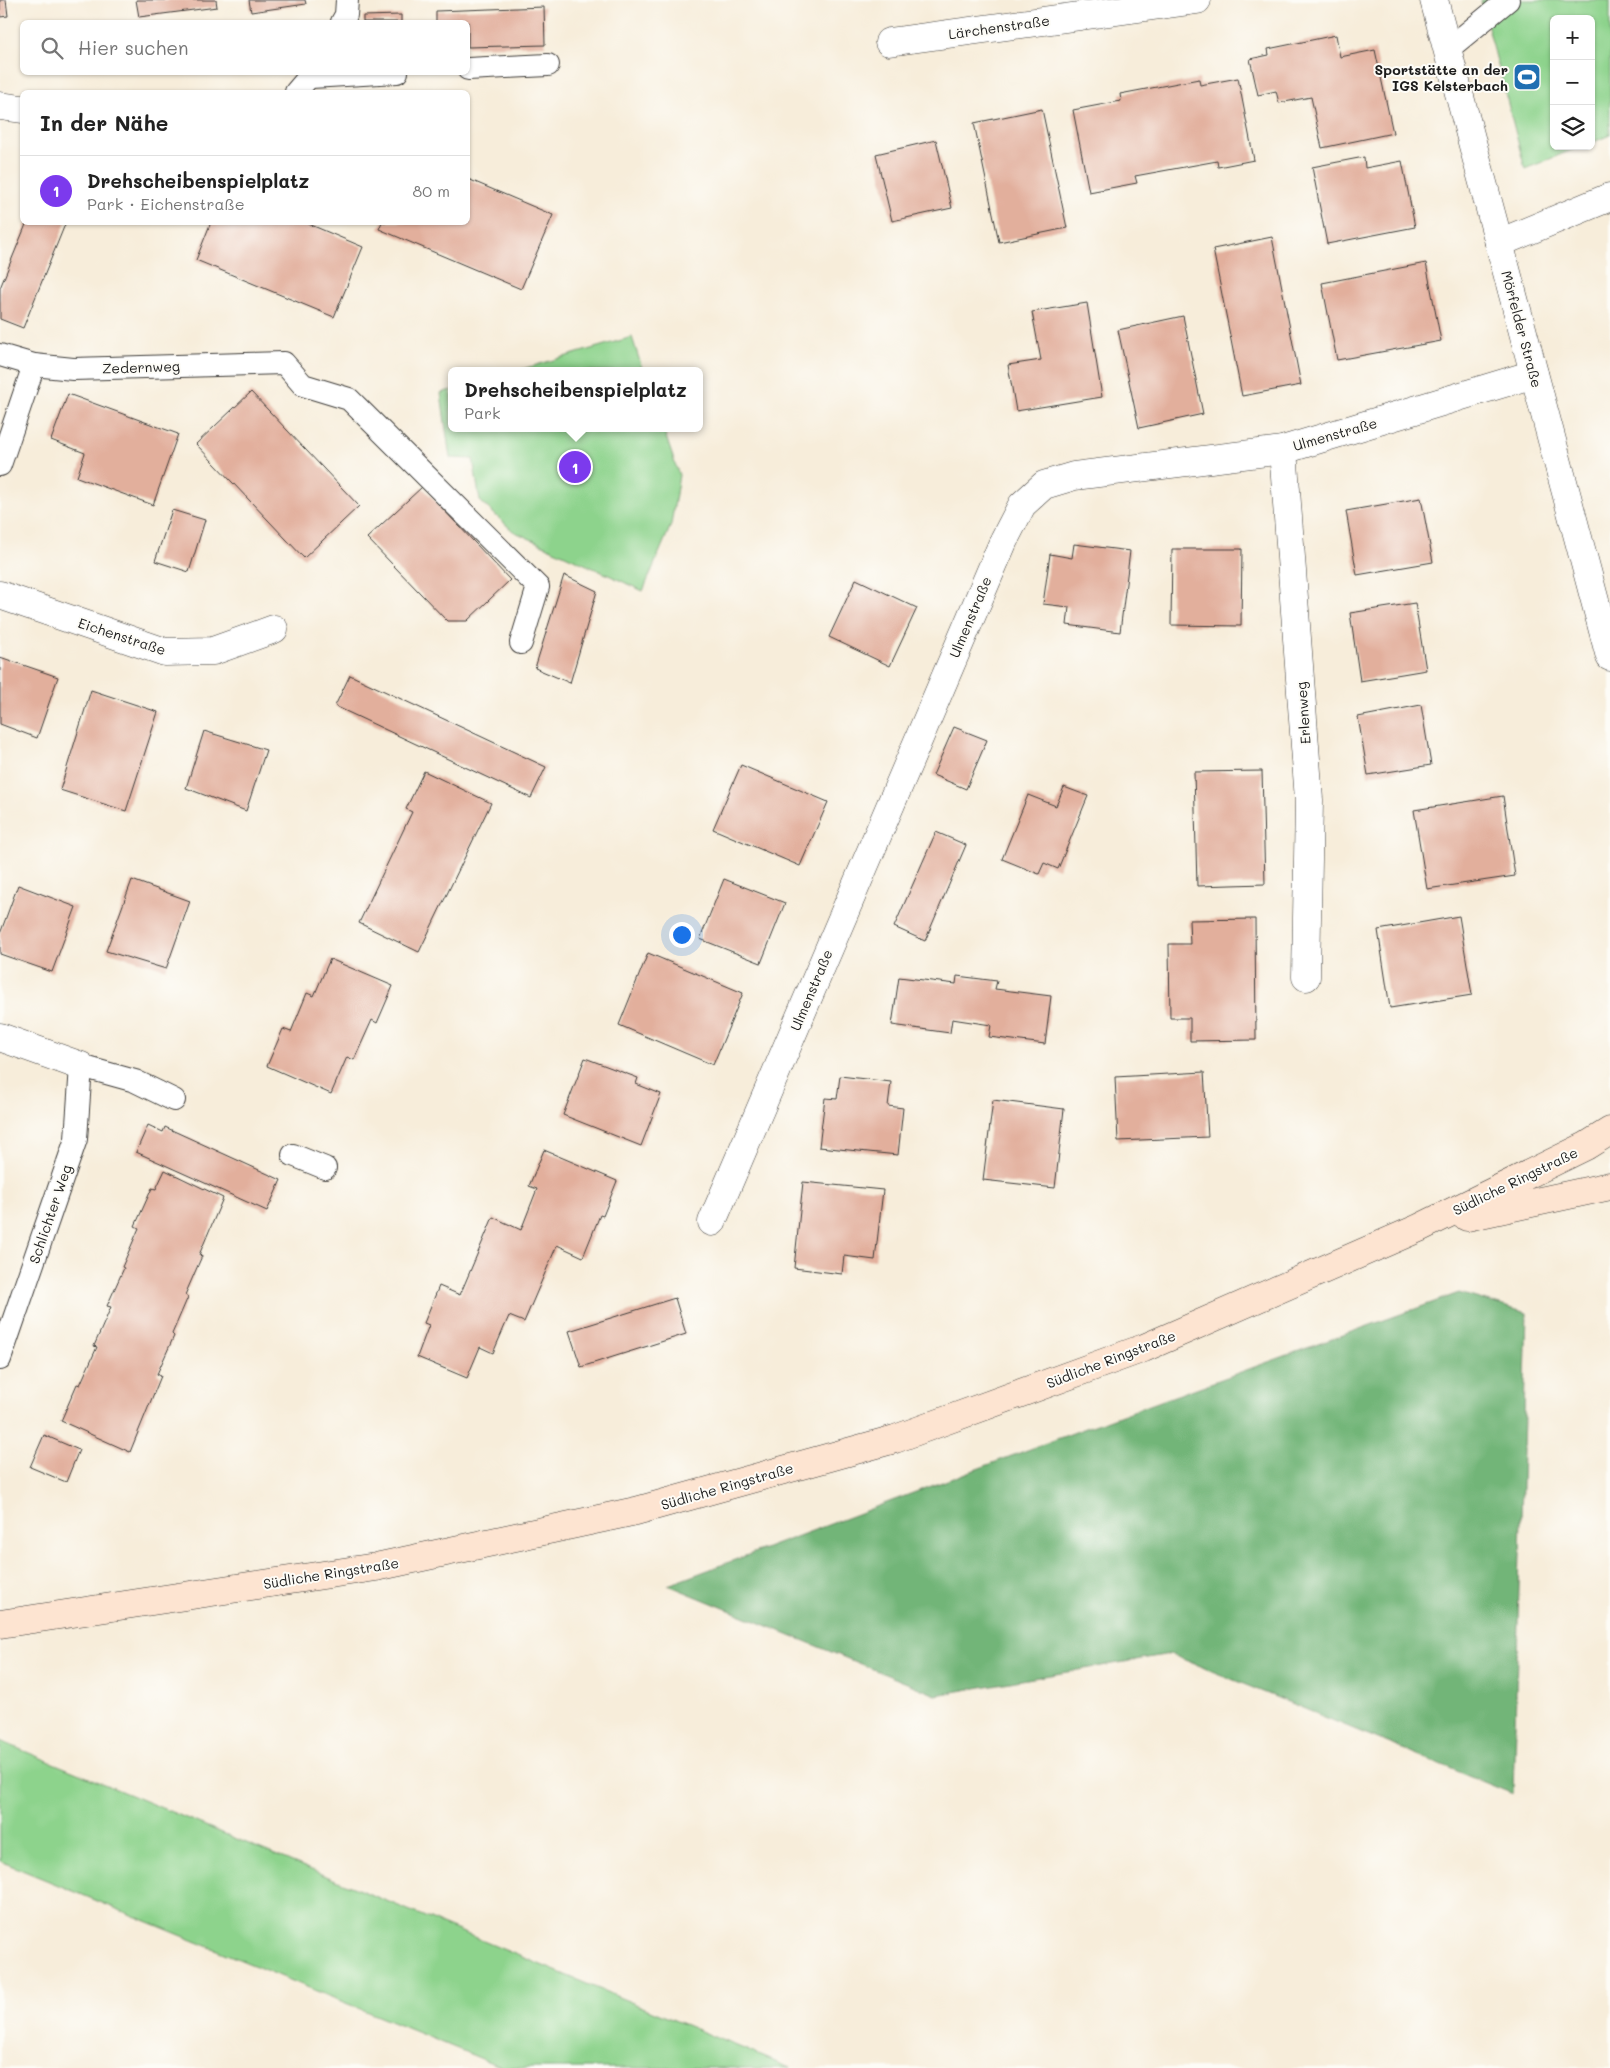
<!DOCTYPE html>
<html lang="de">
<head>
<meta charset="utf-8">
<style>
  body { margin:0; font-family:Mali,sans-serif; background:#f2f2f2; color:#222 }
  .controls { position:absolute; right:15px; top:15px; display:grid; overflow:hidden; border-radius:8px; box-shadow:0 1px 4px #0004 }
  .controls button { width:45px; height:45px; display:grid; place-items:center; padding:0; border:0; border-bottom:1px solid #e0e0e0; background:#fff; color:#222; font:25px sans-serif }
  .you { position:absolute; left:681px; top:934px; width:18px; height:18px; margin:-12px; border:4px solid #fff; border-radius:50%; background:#1a73e8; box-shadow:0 0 0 8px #1a73e833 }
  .badge { display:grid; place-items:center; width:32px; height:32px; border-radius:50%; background:#7c3aed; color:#fff; font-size:16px; font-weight:700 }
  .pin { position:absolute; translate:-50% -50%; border:2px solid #fff; box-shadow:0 1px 5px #0006 }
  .popup { position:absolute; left:448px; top:367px; width:255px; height:65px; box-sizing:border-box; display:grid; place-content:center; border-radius:8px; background:#fff; filter:drop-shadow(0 1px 4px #0005); font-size:16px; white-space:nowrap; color:#767676 }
  .popup b { font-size:19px; color:#222 }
  .popup::after { content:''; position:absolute; left:50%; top:100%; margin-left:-10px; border:10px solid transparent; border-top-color:#fff }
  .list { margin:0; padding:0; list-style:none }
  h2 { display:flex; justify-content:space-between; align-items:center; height:65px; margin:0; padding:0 20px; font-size:21px }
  h2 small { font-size:16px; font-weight:400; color:#767676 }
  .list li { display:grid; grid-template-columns:32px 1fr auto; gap:15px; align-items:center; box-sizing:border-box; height:70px; padding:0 20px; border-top:1px solid #e0e0e0 }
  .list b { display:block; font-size:19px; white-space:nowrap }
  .list p { margin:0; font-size:16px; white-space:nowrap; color:#767676 }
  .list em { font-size:16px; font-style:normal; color:#767676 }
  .icon { flex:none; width:28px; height:28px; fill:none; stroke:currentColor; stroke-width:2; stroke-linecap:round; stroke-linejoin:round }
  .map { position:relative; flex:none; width:1610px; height:2068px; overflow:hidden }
  .search { position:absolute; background:#fff; box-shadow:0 1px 4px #0004; left:20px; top:20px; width:450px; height:55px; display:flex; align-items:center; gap:12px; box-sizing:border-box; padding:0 18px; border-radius:8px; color:#767676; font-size:19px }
  .panel { position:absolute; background:#fff; box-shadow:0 1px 4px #0004; left:20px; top:90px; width:450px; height:135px; border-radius:8px }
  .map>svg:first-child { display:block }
  .green { fill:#8dd38c; stroke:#547854 }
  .forest { fill:#72b578; stroke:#47684a }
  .building { fill:#e2af9c }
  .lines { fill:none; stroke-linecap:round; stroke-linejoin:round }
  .lane-casing { stroke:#3d3b38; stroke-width:24 }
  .street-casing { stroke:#3d3b38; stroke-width:29 }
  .secondary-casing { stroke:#3d3b38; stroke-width:29 }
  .lane { stroke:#fff; stroke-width:22 }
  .street { stroke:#fff; stroke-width:28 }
  .secondary { stroke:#fde4d1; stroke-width:28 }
  .labels { text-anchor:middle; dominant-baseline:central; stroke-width:4; stroke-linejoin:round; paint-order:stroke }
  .street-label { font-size:14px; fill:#1c1c1c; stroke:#fdfcf7 }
  .poi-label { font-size:14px; font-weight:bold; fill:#1c1c1c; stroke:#fdfcf7; text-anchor:end }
</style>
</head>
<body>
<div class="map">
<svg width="1610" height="2068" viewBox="0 0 1610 2068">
  <rect width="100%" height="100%" fill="#fdfcf7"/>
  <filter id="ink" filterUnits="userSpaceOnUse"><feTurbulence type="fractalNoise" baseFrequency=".02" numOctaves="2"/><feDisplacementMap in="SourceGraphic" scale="10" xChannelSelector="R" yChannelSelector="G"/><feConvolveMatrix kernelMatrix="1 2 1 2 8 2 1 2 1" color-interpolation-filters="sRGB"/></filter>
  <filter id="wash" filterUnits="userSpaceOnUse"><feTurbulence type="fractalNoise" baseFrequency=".0096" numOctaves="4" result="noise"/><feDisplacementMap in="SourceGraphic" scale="20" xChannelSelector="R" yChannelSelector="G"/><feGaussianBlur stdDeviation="1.12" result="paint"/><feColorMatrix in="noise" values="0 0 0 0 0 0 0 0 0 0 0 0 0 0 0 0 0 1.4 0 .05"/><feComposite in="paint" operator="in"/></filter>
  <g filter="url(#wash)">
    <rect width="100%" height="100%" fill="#f7edda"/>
    <g class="green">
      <polygon points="1481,0 1610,0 1610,135 1591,143 1591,19 1554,19 1554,146 1582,146 1525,169"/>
      <polygon points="632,337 643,371 516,371"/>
      <polygon points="451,390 451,428 663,428 679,475 671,525 643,591 513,531 480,501 473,459 450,458 441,393"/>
      <polygon points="0,1741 790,2068 504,2068 0,1861"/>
    </g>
    <polygon class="forest" points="1459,1293 1527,1313 1513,1794 1170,1654 936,1695 668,1585 1086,1428"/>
    <g id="blocks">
      <g class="building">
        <polygon points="0,0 6,0 8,16 0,17"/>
        <polygon points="136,0 216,0 217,7 139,17"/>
        <polygon points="249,0 305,0 306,4 251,12"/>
        <polygon points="544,7 545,45 468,47 468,22 436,22 436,11"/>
        <polygon points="401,15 401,22 363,22 363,16"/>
        <polygon points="1336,35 1340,57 1375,50 1393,133 1322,148 1311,97 1279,103 1276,91 1258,95 1250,59 1269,55 1268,49"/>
        <polygon points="1238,78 1254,160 1218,167 1217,161 1135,176 1137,183 1089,192 1073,110 1121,101 1120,94 1199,79 1200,85"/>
        <polygon points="1042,109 1067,228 999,242 974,123"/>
        <polygon points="936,140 952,208 892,221 876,154"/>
        <polygon points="1364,157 1365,168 1402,161 1415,227 1327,244 1312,167"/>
        <polygon points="468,179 553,215 521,289 379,229 382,222 468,222"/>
        <polygon points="27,222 66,222 23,328 0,319 0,288"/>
        <polygon points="211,222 304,222 363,247 334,317 196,260"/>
        <polygon points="1272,237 1301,385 1242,396 1213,249"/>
        <polygon points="1426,263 1441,341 1337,360 1322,283"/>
        <polygon points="1087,303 1102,397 1016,411 1008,365 1041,360 1032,312"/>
        <polygon points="1183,316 1203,414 1139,428 1118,330"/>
        <polygon points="251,392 359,506 304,558 196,444"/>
        <polygon points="68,394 178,434 153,505 77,477 85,453 51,440"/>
        <polygon points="422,487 510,580 467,621 447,621 367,538"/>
        <polygon points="1421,498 1433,562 1357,575 1346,511"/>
        <polygon points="172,510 205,520 189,572 155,561"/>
        <polygon points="1074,544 1130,551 1120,632 1067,625 1069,607 1043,604 1050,554 1072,558"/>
        <polygon points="1172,549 1242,549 1241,626 1171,625"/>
        <polygon points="564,575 597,591 570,683 535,668"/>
        <polygon points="856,579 917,608 890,666 829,637"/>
        <polygon points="1415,603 1426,670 1360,681 1350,613"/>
        <polygon points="0,657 58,677 37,738 0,724"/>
        <polygon points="350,675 546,767 531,798 335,706"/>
        <polygon points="91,690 158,712 126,811 60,790"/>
        <polygon points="1421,705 1431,765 1368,775 1358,717"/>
        <polygon points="954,727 987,740 966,789 933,775"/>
        <polygon points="204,731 266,750 246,811 186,788"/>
        <polygon points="741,765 828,802 800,866 713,829"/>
        <polygon points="424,771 491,803 419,952 359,923 412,812 406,809"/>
        <polygon points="1262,771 1265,884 1197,886 1194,772"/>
        <polygon points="1064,787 1088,796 1058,869 1044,863 1039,874 1002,859 1028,795 1056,806"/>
        <polygon points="1503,796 1515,876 1427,889 1414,810"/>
        <polygon points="936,832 966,845 925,941 894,927"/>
        <polygon points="724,879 785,903 761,963 700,939"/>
        <polygon points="132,880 190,901 166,969 106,951"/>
        <polygon points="18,885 76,907 52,972 0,954 0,934"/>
        <polygon points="1459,916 1472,995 1390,1008 1378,930"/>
        <polygon points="1255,919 1256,1040 1190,1041 1190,1018 1170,1018 1169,944 1190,944 1189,920"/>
        <polygon points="648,953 743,993 713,1065 619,1025"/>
        <polygon points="330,959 393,986 377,1023 372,1020 354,1060 347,1057 331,1094 267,1066 283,1029 291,1032 307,993 314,996"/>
        <polygon points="957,976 997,981 995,989 1051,996 1045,1044 989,1037 991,1025 952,1019 950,1033 892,1025 899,977 956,984"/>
        <polygon points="585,1058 638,1078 636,1084 661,1094 641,1146 563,1115"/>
        <polygon points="1204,1072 1208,1137 1118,1141 1115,1077"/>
        <polygon points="840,1076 891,1082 888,1106 903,1108 898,1155 819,1147 825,1098 837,1099"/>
        <polygon points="993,1100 1064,1109 1055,1188 983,1180"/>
        <polygon points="148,1125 163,1132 165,1127 281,1180 267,1211 136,1152"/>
        <polygon points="544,1150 617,1181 603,1216 600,1215 583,1257 557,1245 524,1322 509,1316 493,1353 480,1347 467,1378 417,1357 429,1325 424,1323 439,1286 460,1295 493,1217 521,1230 537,1189 529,1186"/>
        <polygon points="165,1170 223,1198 199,1255 202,1256 185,1295 188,1297 172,1334 174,1336 157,1374 161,1376 130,1452 61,1421 77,1384 80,1385 97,1347 94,1346 111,1307 107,1306 124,1268 122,1267 139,1228 135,1226 152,1188 156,1189"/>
        <polygon points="803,1182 883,1190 875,1260 844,1256 842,1274 794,1268"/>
        <polygon points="675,1298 686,1334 581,1367 569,1331"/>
        <polygon points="44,1435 79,1450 66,1482 30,1467"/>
      </g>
    </g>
  </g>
  <g filter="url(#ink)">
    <use href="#blocks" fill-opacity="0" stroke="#3d3b38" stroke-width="1"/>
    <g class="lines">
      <defs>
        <g id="lane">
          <polyline points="342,22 346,15 347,0"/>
          <polyline points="1447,50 1508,0"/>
          <polyline points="468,69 548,65"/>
          <polyline points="311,77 397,72"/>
          <polyline points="296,92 313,72"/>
          <polyline points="0,355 34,365 73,369 284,363 303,385 349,399 538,587 521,643"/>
          <polyline points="0,465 34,365"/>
          <polyline points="293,1155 325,1168"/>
          <polyline points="0,1359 76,1139 81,1066 135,1081 174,1100"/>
        </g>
        <g id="street">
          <polyline points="1434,0 1610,657"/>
          <polyline points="889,42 1197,0"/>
          <polyline points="0,106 22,109"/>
          <polyline points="1499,243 1610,197"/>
          <polyline points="1283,450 1309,800 1306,977"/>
          <polyline points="0,595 165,652 213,651 274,629"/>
          <polyline points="0,1037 81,1066"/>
          <polyline points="712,1222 1004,540 1022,505 1044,485 1074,476 1283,450 1534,374"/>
        </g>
        <g id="secondary">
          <polyline points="1467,1217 1610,1186"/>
          <polyline points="0,1624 376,1567 636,1511 895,1439 1144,1348 1419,1228 1586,1146 1610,1131"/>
        </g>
      </defs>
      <use href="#lane" class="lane-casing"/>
      <use href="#street" class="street-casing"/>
      <use href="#secondary" class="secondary-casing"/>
      <use href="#lane" class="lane"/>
      <use href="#street" class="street"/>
      <use href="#secondary" class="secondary"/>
    </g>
  </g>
  <defs>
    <symbol id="stadium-square" viewBox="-11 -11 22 22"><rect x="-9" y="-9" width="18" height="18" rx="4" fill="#1f6fb2" stroke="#fdfcf7"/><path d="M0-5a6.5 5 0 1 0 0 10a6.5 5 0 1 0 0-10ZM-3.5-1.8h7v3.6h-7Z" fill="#fff"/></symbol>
  </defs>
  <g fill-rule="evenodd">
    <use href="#stadium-square" x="1511" y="61" width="32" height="32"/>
  </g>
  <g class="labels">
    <g class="street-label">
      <text transform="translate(999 27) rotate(-8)">Lärchenstraße</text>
      <text transform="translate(1522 329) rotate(75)">Mörfelder Straße</text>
      <text transform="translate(141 367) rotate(-2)">Zedernweg</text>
      <text transform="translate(1335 434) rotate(-16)">Ulmenstraße</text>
      <text transform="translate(970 617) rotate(-67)">Ulmenstraße</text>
      <text transform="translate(122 636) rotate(18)">Eichenstraße</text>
      <text transform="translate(1303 713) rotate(-94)">Erlenweg</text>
      <text transform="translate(811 990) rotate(-67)">Ulmenstraße</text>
      <text transform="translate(1515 1181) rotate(-26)">Südliche Ringstraße</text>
      <text transform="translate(50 1214) rotate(-71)">Schlichter Weg</text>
      <text transform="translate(1111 1359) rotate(-21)">Südliche Ringstraße</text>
      <text transform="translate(727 1486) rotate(-16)">Südliche Ringstraße</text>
      <text transform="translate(331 1573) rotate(-9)">Südliche Ringstraße</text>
    </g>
    <g class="poi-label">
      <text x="1508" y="69">Sportstätte an der<tspan x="1508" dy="16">IGS Kelsterbach</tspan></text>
    </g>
  </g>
</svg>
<div class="controls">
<button>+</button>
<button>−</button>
<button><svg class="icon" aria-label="layers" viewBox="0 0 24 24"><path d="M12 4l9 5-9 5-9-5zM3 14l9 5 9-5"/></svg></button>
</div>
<div class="you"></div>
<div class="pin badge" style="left:575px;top:467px">1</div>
<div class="popup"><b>Drehscheibenspielplatz</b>Park</div>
<div class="search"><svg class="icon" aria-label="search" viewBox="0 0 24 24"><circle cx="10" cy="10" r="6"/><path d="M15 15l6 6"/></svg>Hier suchen</div>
<section class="panel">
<h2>In der Nähe<small></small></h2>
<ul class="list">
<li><span class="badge">1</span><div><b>Drehscheibenspielplatz</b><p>Park · Eichenstraße</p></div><em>80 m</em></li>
</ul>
</section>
</div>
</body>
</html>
